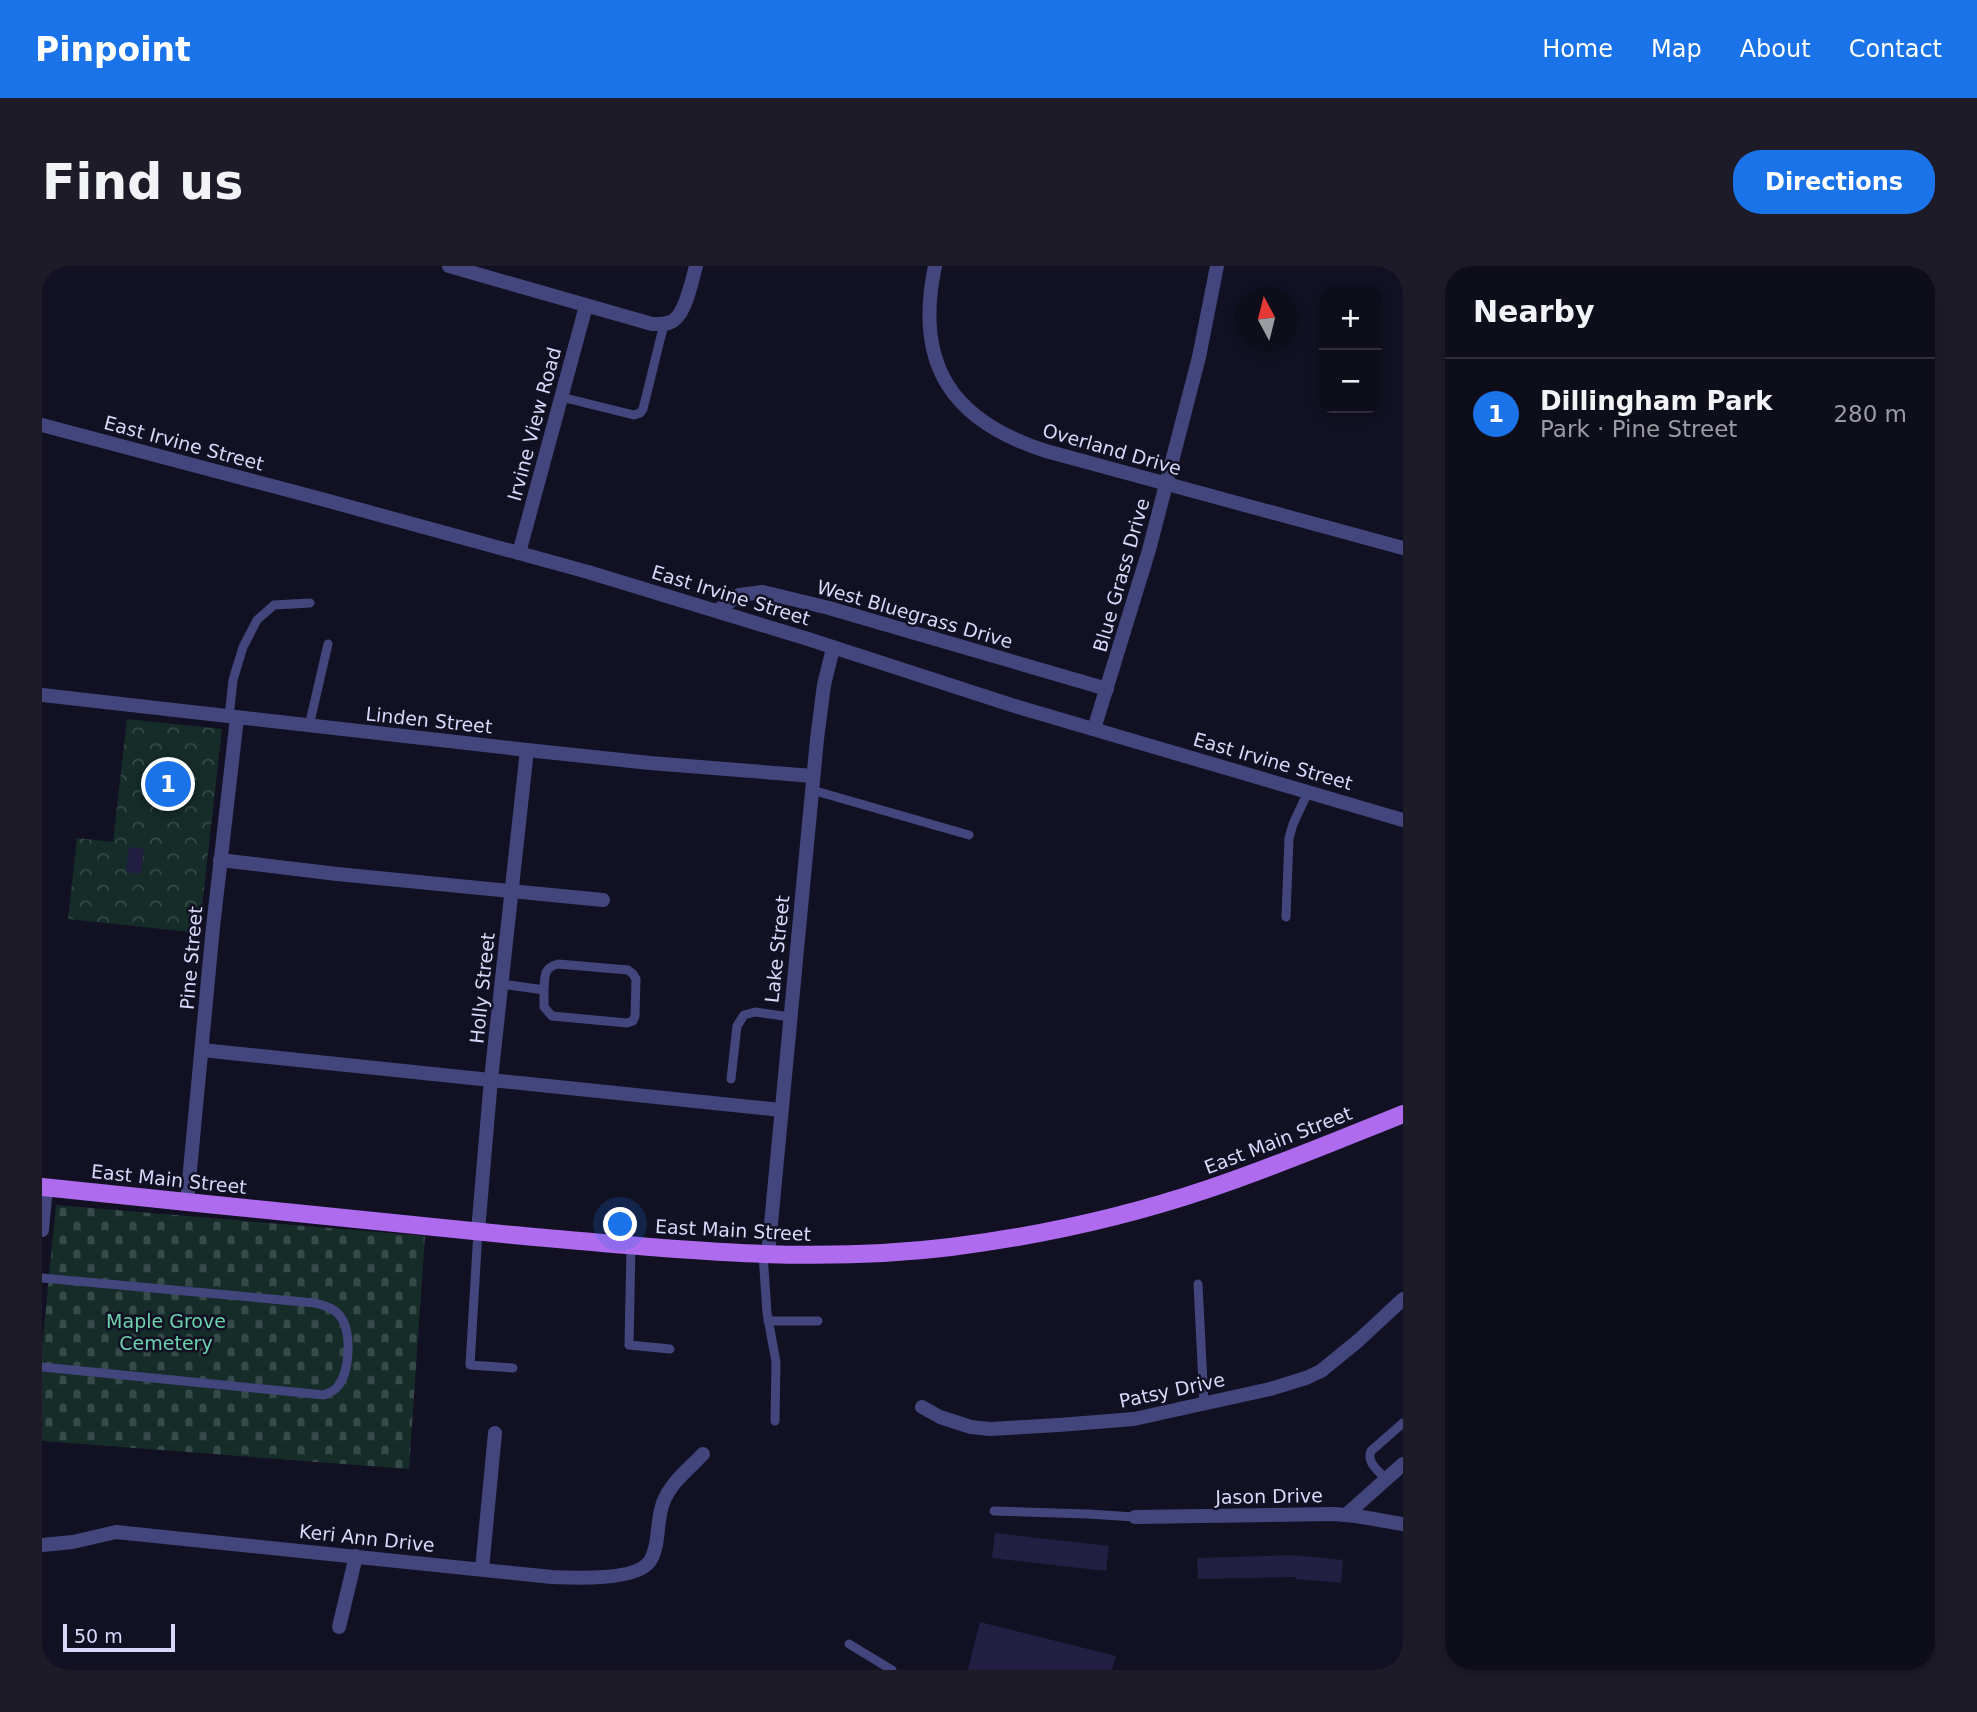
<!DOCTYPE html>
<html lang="en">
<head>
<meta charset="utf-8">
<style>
  body { margin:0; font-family:"DejaVu Sans",sans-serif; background:#1c1b27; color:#f1f3f6 }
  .controls { position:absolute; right:21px; top:21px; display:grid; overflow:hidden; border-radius:14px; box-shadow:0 4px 10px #0003 }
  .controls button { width:63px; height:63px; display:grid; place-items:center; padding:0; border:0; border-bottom:2px solid #2e2d39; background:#0e0d1a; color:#f1f3f6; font:35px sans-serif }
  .compass { position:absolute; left:1193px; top:21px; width:63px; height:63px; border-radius:50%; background:#0e0d1a; box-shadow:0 4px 10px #0003; rotate:353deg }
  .scale { position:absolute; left:21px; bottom:18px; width:112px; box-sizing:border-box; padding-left:7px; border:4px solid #d8d8fa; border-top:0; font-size:19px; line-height:24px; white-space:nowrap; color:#d8d8fa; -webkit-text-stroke:5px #121123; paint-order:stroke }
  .you { position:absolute; left:579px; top:959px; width:24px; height:24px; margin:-18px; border:5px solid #fff; border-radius:50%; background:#1a73e8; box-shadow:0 0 0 10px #1a73e833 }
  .badge { display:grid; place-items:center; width:46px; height:46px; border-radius:50%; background:#1a73e8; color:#fff; font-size:23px; font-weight:700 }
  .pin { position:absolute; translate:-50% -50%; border:4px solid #fff; box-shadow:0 2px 7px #0006 }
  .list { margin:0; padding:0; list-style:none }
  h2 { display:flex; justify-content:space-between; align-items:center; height:91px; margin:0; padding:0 28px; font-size:30px }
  h2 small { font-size:23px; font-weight:400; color:#9b9ca2 }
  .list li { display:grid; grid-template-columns:46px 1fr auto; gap:21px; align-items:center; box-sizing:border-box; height:112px; padding:0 28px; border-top:2px solid #2e2d39 }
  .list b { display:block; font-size:26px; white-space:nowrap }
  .list p { margin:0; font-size:23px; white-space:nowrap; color:#9b9ca2 }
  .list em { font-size:23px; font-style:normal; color:#9b9ca2 }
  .map { position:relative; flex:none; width:1361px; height:1404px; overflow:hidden; border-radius:28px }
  header { display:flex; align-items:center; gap:42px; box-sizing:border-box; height:98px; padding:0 35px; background:#1a73e8; color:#fff }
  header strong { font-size:33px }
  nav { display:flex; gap:38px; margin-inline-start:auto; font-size:24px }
  .intro { display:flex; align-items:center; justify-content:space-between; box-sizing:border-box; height:168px; padding:0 42px }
  h1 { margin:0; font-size:49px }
  .button { padding:18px 32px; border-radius:28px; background:#1a73e8; color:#fff; font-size:24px; font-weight:700 }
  main { display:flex; gap:42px; padding:0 42px }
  aside { flex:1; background:#0e0d1a; border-radius:28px; box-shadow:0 4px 10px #0003 }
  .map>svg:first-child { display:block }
  .cemetery { fill:url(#cemetery-stones) }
  .park { fill:url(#park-crowns) }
  .building { fill:#221f42 }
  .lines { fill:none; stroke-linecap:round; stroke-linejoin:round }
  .service { stroke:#42467d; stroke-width:9 }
  .minor { stroke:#42467d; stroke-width:14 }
  .tertiary { stroke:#42467d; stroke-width:14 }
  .primary { stroke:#ae6bee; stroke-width:18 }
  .labels { text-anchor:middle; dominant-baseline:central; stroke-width:5; stroke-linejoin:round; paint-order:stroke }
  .street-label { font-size:19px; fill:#d8d8fa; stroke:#121123 }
  .park-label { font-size:19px; fill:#6cd2ad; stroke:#121123 }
</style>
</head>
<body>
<header>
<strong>Pinpoint</strong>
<nav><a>Home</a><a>Map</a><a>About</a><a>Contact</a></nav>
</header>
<div class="intro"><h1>Find us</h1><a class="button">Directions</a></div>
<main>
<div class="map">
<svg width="1361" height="1404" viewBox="0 0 1361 1404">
  <defs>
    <pattern id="cemetery-stones" width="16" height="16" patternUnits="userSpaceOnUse" patternTransform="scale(1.75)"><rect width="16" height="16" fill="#152c29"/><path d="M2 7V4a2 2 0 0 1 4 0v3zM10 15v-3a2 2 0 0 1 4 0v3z" fill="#364a49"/></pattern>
    <pattern id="park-crowns" width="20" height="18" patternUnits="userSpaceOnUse" patternTransform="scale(1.75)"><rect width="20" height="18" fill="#152c29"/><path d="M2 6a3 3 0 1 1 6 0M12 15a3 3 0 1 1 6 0" fill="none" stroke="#364a49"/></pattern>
  </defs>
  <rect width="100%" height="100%" fill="#121123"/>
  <polygon class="cemetery" points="14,939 383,970 367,1203 0,1175 0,1082"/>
  <polygon class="park" points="85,453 180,463 157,667 26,653 35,572 71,576"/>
  <g class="building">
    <polygon points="87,581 102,583 99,608 84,606"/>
    <polygon points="953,1267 1067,1280 1064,1305 950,1292"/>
    <polygon points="1250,1289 1301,1294 1299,1317 1254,1313 1254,1311 1156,1313 1155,1292"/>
    <polygon points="938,1356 1074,1390 1070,1404 926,1404"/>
  </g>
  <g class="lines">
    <g class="service">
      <polyline points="519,131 592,149 598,147 601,143 622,58"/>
      <polyline points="187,451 191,414 201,381 215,354 232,339 268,337"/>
      <polyline points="267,460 286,378"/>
      <polyline points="770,524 927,569"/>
      <polyline points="1244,651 1247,572 1251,558 1266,526"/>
      <path d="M460,718L502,724C503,710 501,702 516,698L586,704L591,708L594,713L593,750L591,755L585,757L510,750L502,741V724"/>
      <polyline points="689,813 695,760 702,749 713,746 748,751"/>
      <polyline points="436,965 428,1099 471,1102"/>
      <polyline points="589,980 587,1079 628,1083"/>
      <polyline points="721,988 725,1047 734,1096 733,1155"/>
      <path d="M0,1012L273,1037C283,1040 291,1041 298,1050C310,1065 308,1105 296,1120C293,1125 288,1126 282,1129L0,1101"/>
      <polyline points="1156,1018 1162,1138"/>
      <polyline points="726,1055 776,1055"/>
      <path d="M1344,1213C1337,1205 1324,1197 1329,1185L1361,1157"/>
      <polyline points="952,1245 1046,1248 1093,1251"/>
      <polyline points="807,1378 850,1404"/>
    </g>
    <g class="minor">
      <path d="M407,0L610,58C618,58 626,59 632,54C644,46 650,14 654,0"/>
      <path d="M893,0C872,99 910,155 1004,185L1361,282"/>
      <polyline points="477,287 544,40"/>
      <polyline points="675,345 697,329 721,326 787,342 1065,423"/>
      <polyline points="0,429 485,484 608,497 771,510"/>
      <polyline points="1052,463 1107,284 1157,91 1175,0"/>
      <polyline points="178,594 295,608 561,634"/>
      <polyline points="160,784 739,844"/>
      <polyline points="145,936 171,661 195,452"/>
      <polyline points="0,964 4,921"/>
      <polyline points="436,965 449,813 485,484"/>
      <polyline points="726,989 775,473 782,419 791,382"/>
      <polyline points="880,1141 898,1151 929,1161 948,1163 1017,1159 1092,1153 1228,1123 1264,1112 1279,1105 1317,1074 1361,1033"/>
      <polyline points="1304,1249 1361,1198"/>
      <polyline points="1093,1251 1292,1248 1314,1250 1361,1258"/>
      <path d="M0,1279L31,1276L74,1266L510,1311C531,1312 595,1315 608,1295C618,1279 614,1255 621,1237C628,1217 647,1203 661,1188"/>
      <polyline points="440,1303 453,1167"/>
      <polyline points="297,1361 314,1290"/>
    </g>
    <polyline class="tertiary" points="0,159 272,231 546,306 766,373 976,441 1361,554"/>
    <path class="primary" d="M0,921C157,937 314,954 471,969C617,982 763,999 909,981C996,970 1083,951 1166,923C1232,901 1296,874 1361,848"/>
  </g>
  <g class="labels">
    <g class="street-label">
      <text transform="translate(492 158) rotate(-75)">Irvine View Road</text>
      <text transform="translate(142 177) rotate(15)">East Irvine Street</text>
      <text transform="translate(1070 183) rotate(16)">Overland Drive</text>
      <text transform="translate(1079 309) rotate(-74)">Blue Grass Drive</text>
      <text transform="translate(689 329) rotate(17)">East Irvine Street</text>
      <text transform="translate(873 348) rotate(16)">West Bluegrass Drive</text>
      <text transform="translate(387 454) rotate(6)">Linden Street</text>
      <text transform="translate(1231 495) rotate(16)">East Irvine Street</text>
      <text transform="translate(735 683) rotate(-84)">Lake Street</text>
      <text transform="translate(149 692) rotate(-85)">Pine Street</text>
      <text transform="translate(440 722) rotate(-84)">Holly Street</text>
      <text transform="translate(1236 874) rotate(-21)">East Main Street</text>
      <text transform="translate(127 913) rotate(6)">East Main Street</text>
      <text transform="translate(691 964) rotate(3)">East Main Street</text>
      <text transform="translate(1130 1124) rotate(-12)">Patsy Drive</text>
      <text transform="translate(1227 1230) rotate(-1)">Jason Drive</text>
      <text transform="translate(325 1272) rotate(6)">Keri Ann Drive</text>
    </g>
    <g class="park-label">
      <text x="124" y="1055">Maple Grove<tspan x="124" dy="22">Cemetery</tspan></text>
    </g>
  </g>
</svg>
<div class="controls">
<button>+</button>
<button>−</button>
</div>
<svg class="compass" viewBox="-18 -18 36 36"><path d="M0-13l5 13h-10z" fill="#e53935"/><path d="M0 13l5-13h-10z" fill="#9b9ca2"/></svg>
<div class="scale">50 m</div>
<div class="you"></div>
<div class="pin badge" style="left:126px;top:518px">1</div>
</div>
<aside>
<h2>Nearby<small></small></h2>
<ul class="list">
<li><span class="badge">1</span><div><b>Dillingham Park</b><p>Park · Pine Street</p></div><em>280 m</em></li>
</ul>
</aside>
</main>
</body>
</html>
